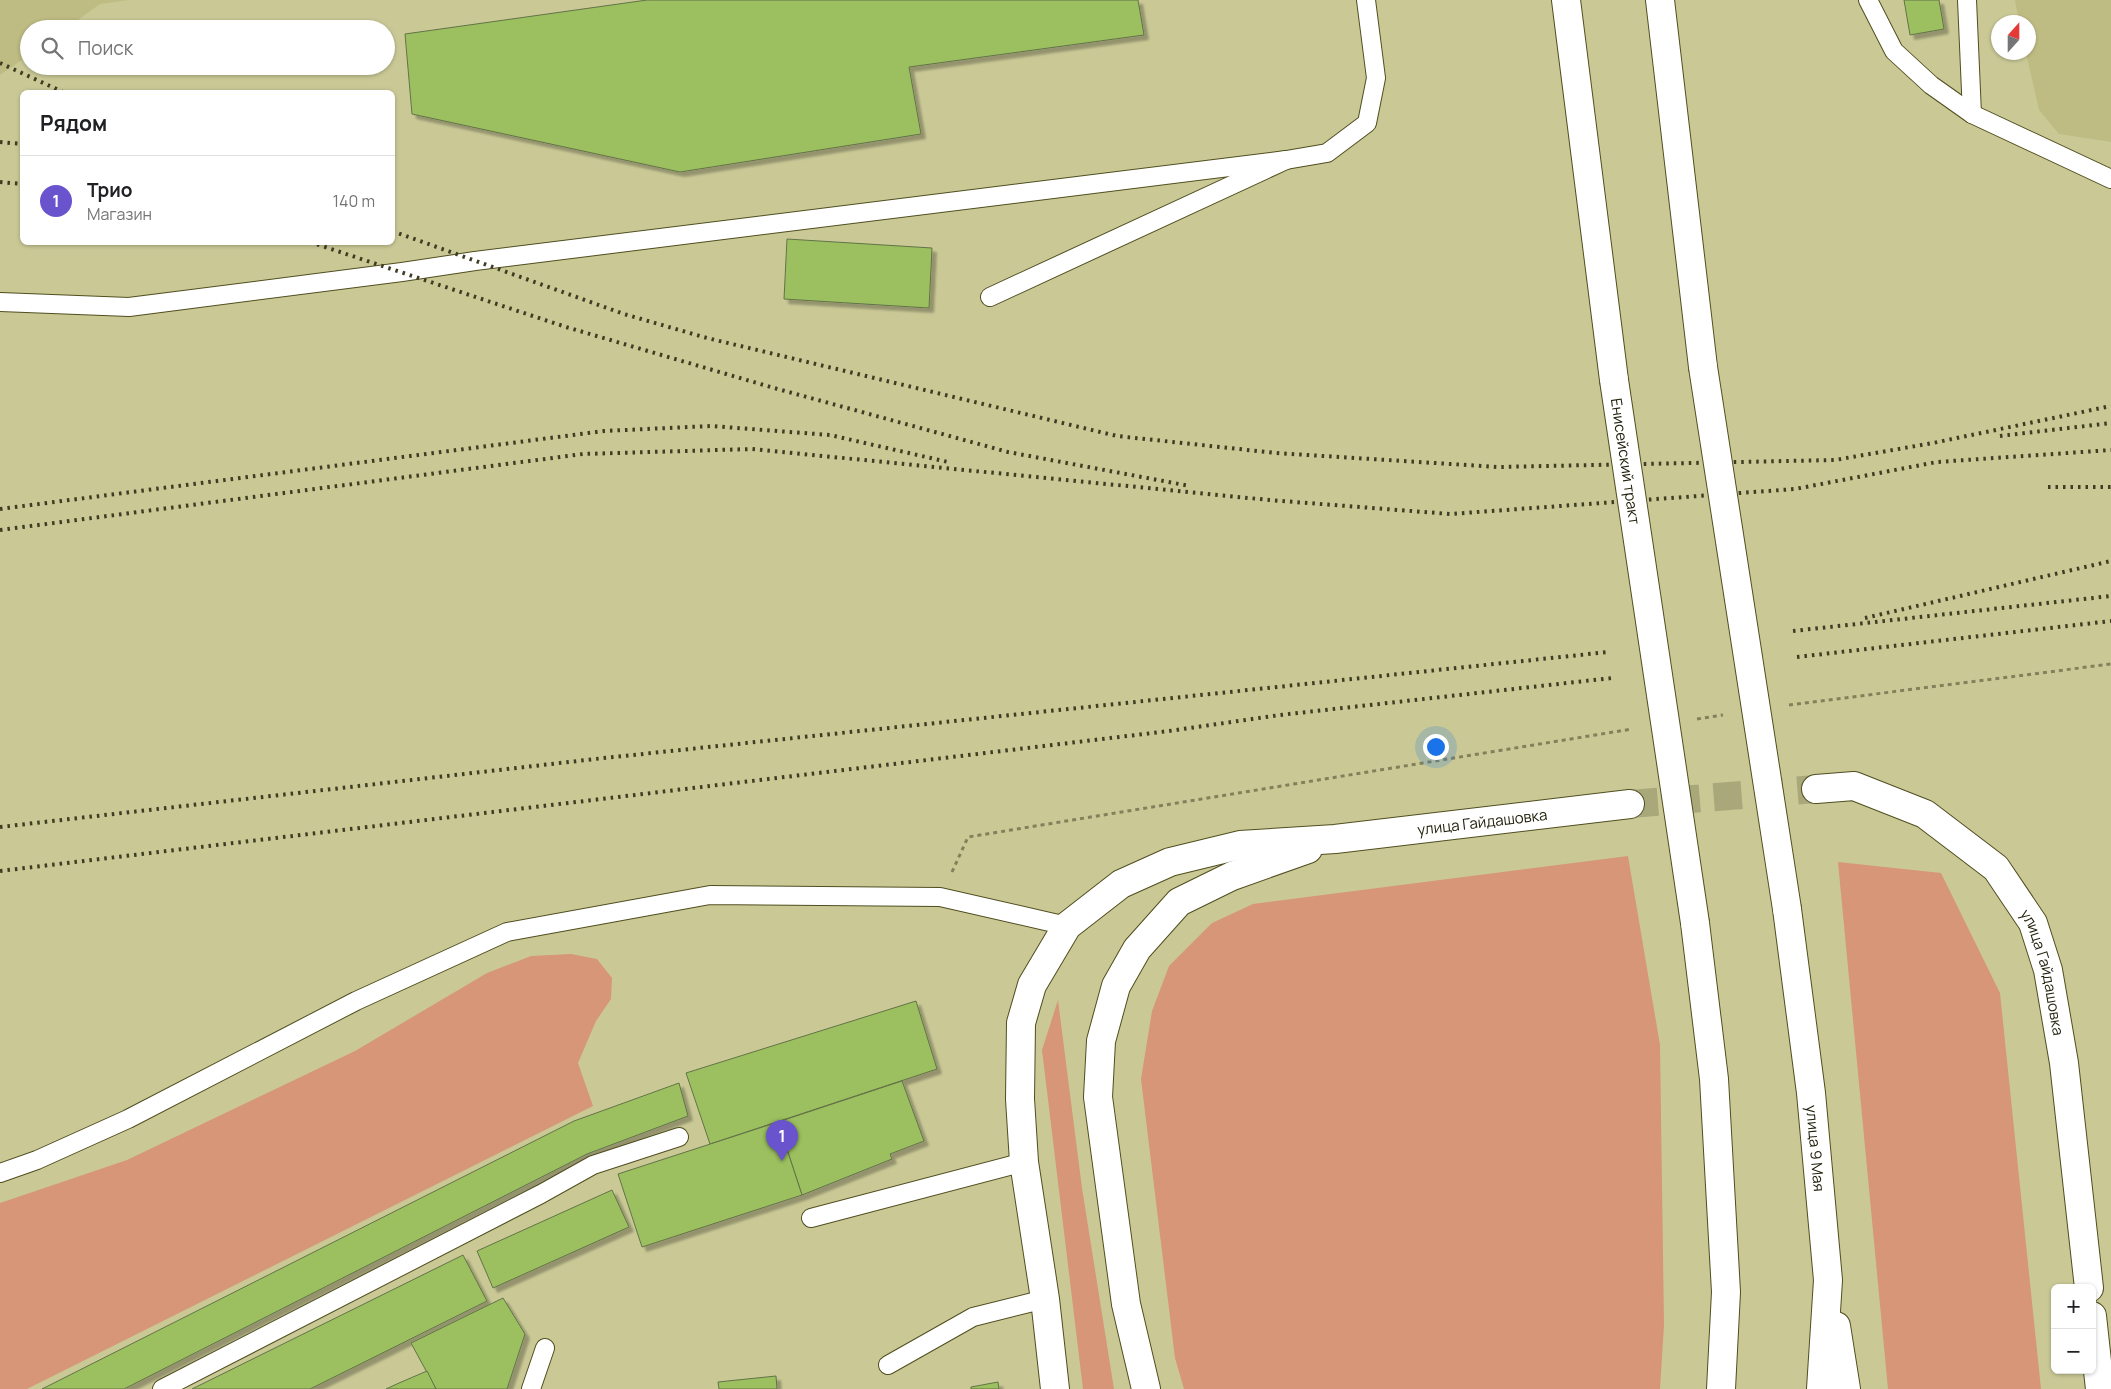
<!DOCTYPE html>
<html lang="ru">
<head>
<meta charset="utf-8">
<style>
  body { margin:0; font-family:Manrope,sans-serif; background:#f6f6f6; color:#202124 }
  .controls { position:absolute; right:15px; bottom:15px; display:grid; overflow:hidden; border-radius:8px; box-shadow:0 1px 4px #0004 }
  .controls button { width:45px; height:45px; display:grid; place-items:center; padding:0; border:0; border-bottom:1px solid #e0e0e0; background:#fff; color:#202124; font:25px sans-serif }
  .compass { position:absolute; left:1991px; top:15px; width:45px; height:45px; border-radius:50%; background:#fff; box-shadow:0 1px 4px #0004; rotate:21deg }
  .you { position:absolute; left:1435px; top:746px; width:18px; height:18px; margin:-12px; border:4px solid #fff; border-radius:50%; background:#1a73e8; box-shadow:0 0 0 8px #1a73e833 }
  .badge { display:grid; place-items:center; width:32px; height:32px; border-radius:50%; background:#6954ce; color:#fff; font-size:16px; font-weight:700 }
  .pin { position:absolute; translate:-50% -41px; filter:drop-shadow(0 1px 2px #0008) }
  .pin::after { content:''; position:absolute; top:26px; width:18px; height:15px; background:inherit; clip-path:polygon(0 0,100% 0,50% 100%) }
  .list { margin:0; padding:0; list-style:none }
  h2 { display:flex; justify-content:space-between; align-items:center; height:65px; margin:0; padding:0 20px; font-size:21px }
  h2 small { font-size:16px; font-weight:400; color:#757577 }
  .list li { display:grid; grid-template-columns:32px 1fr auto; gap:15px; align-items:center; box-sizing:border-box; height:90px; padding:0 20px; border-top:1px solid #e0e0e0 }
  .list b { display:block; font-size:19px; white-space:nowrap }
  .list p { margin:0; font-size:16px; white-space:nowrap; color:#757577 }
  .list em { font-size:16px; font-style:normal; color:#757577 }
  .icon { flex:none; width:28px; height:28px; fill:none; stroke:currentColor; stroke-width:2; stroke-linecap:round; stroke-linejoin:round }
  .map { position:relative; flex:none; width:2111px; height:1389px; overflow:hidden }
  .search { position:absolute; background:#fff; box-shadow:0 1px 4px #0004; left:20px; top:20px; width:375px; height:55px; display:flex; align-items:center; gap:12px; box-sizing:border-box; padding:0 18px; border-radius:28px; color:#757577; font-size:19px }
  .panel { position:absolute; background:#fff; box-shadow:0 1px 4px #0004; left:20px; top:90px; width:375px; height:155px; border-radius:8px }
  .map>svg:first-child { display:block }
  .built { fill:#bebc83 }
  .green { fill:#d69677 }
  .building { fill:#9cc05f; stroke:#627348; filter:url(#shadow) }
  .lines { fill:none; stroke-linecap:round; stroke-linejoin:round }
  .primary-tunnel { stroke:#a9a87b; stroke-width:28; stroke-dasharray:28 14; stroke-linecap:butt }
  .service-casing { stroke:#504e1f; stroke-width:20 }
  .primary-casing { stroke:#504e1f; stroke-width:30 }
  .path { stroke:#82815b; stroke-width:3; stroke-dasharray:4 4; stroke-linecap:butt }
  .service { stroke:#fff; stroke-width:18 }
  .primary { stroke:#fff; stroke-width:28 }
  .rail { stroke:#3e3d24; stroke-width:4; stroke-dasharray:2.5 5; stroke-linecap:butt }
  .primary-bridge-casing { stroke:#504e1f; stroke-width:30; stroke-linecap:butt }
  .primary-bridge { stroke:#fff; stroke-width:28 }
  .labels { text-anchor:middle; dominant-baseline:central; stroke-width:4.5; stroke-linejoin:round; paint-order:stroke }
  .street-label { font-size:15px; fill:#24230f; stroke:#cac996 }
</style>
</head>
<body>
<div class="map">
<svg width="2111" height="1389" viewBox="0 0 2111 1389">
  <defs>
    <filter id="shadow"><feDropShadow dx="4.5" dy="4.5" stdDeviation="1" flood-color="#0004"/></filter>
  </defs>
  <rect width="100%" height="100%" fill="#cac996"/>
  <g class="built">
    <polygon points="0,0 129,0 100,4 65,29 29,29 29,55 0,75"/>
    <polygon points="2015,0 2111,0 2111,142 2059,134 2039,110 2026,53 2028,52 2028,22 2019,22"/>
  </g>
  <g class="green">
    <polygon points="1628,856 1660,1045 1664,1325 1660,1389 1184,1389 1175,1358 1141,1079 1152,1011 1169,966 1212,923 1253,904"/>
    <polygon points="1838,862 1941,873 2000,993 2041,1389 1888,1389"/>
    <polygon points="571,954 597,959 612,978 611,999 596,1021 578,1063 593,1106 27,1389 0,1389 0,1203 127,1160 355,1051 487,973 531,956"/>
    <polygon points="1058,1000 1082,1188 1114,1389 1083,1389 1042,1050"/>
  </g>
  <g class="building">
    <polygon points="647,0 1138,0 1144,35 909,67 921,134 680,172 412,114 405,34"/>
    <polygon points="1904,0 1939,0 1944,29 1910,35"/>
    <polygon points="787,239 932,248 929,308 784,299"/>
    <polygon points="916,1001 937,1069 710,1144 686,1073"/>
    <polygon points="902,1081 924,1141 890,1154 892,1159 802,1195 778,1122"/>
    <polygon points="679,1083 688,1116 587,1154 124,1389 42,1389 574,1121"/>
    <polygon points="778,1122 802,1195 642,1247 618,1174"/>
    <polygon points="612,1190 629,1227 493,1288 477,1251"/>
    <polygon points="463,1255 487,1301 310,1389 192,1389"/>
    <polygon points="503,1298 525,1334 507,1389 436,1389 411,1343"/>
    <polygon points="427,1371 436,1389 386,1389 399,1383"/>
    <polygon points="776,1376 777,1389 719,1389 718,1382"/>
    <polygon points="998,1382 999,1389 971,1389 971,1387"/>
  </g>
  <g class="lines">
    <polyline class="primary-tunnel" points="1630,804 1816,789"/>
    <defs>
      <g id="service">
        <polyline points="1868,0 1894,51 1931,85 1972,114 2111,179"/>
        <polyline points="1967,0 1972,114"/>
        <polyline points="990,297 1286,160 1327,153 1367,123 1376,78 1366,0"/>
        <polyline points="0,302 129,307 402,272 475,261 1286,160"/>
        <polyline points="0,1173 37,1160 128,1119 356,1001 507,932 710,895 940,897 1067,926"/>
        <polyline points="811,1218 1024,1162"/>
        <polyline points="888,1365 973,1317 1045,1299"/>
        <polyline points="162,1389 541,1194 593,1165 679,1137"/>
        <polyline points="531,1389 545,1348"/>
      </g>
      <g id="primary">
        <polyline points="1566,0 1614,380"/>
        <polyline points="1660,0 1703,367"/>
        <path id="s1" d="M1816,789L1854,786L1925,814L1996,868L2033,923L2048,970L2064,1063L2089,1288"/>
        <path id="s2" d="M1787,909L1811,1093L1828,1280L1821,1389"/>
        <polyline points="1695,923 1714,1079 1726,1292 1721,1389"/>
        <polyline points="2092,1316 2100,1389"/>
        <polyline points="1836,1326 1846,1389"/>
        <path id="s3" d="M1055,1389L1045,1299L1024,1162L1020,1099L1021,1023L1032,985L1067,926L1121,884L1170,862L1240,845L1335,839L1630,804"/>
        <polyline points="1146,1389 1126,1304 1098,1097 1101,1041 1116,986 1137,949 1179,902 1232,876 1308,849"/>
      </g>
    </defs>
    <use href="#service" class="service-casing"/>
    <use href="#primary" class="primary-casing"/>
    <g class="path">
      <polyline points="1789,705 2111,664"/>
      <polyline points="1697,719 1723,715"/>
      <polyline points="952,872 968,837 1632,729"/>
    </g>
    <use href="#service" class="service"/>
    <use href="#primary" class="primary"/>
    <g class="rail">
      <polyline points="0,63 63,92"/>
      <polyline points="0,142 22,144"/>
      <polyline points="0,182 22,184"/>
      <polyline points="392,231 624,314 707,338 1117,436 1276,453 1498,467 1835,460 1933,443 2111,406"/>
      <polyline points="310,242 566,327 774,388 1008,452 1190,486"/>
      <polyline points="2000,436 2111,423"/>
      <polyline points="2048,487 2111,487"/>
      <polyline points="0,509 604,431 711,426 830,435 948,462"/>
      <polyline points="0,530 583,454 752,449 1269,500 1450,514 1795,489 1937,462 2111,450"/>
      <polyline points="1865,618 2111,561"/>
      <polyline points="1793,631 2111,596"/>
      <polyline points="1797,657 2111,621"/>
      <polyline points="0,827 595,759 1608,652"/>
      <polyline points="0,871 1169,731 1280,715 1612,678"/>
    </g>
    <defs>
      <g id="primary-bridge">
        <polyline points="1703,367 1787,909"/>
        <path id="s4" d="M1614,380L1695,923"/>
      </g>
    </defs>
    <use href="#primary-bridge" class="primary-bridge-casing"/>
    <use href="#primary-bridge" class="primary-bridge"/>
  </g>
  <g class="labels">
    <g class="street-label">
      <text stroke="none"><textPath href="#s4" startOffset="82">Енисейский тракт</textPath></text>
      <text stroke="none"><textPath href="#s3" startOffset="914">улица Гайдашовка</textPath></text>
      <text stroke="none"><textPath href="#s1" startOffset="320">улица Гайдашовка</textPath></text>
      <text stroke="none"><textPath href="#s2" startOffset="241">улица 9 Мая</textPath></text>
    </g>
  </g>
</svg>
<div class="controls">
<button>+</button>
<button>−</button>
</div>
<svg class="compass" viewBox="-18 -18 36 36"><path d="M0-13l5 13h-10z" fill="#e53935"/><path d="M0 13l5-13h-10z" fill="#757577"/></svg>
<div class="you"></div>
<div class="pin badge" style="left:782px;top:1161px">1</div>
<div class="search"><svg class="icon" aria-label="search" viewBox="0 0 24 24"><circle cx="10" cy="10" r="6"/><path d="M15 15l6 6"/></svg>Поиск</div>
<section class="panel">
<h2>Рядом<small></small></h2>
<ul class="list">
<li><span class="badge">1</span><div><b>Трио</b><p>Магазин</p></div><em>140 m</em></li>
</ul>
</section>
</div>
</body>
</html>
